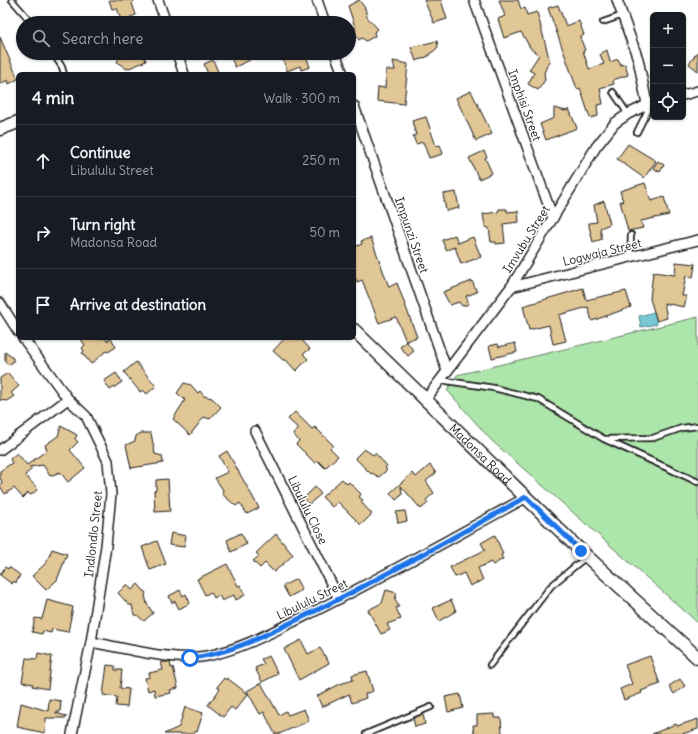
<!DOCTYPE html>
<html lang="en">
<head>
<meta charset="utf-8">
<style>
  body { margin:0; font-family:Delius,sans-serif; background:#20242c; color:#f1f3f6 }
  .controls { position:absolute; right:12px; top:12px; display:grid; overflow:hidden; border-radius:6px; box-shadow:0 1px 3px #0004 }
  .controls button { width:36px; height:36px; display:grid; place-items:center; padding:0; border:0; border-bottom:1px solid #363941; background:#171b24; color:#f1f3f6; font:20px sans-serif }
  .stop { position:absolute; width:12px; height:12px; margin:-9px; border:3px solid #1a73e8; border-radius:50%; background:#fff }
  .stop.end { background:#1a73e8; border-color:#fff; box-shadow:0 1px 4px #0008 }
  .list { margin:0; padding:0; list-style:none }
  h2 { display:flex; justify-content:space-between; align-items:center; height:52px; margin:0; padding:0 16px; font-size:17px }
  h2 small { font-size:13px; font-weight:400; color:#9ea1a6 }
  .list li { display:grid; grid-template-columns:26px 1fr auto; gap:12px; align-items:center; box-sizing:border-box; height:72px; padding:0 16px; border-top:1px solid #363941 }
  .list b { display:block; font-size:15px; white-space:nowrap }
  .list p { margin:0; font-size:13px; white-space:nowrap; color:#9ea1a6 }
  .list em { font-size:13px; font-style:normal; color:#9ea1a6 }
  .icon { flex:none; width:22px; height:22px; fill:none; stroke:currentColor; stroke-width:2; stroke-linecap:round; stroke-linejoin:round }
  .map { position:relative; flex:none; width:698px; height:734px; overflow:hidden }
  .search { position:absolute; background:#171b24; box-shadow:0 1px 3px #0004; left:16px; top:16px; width:340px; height:44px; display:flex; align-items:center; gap:10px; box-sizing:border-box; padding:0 14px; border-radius:22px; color:#9ea1a6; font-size:15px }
  .panel { position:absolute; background:#171b24; box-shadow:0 1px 3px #0004; left:16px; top:72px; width:340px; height:268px; border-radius:6px }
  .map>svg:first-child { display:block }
  .green { fill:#ade6ab; stroke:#648164 }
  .water { fill:#79c8d6; stroke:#54838c }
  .building { fill:#e1c696; stroke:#1c1c1c }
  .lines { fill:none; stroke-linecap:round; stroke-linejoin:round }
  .lane-casing { stroke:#1c1c1c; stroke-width:8 }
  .street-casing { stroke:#1c1c1c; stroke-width:12 }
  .secondary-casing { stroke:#1c1c1c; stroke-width:15 }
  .lane { stroke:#fff; stroke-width:4.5 }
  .street { stroke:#fff; stroke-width:9 }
  .secondary { stroke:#fff; stroke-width:12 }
  .route { stroke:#1a73e8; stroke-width:5 }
  .labels { text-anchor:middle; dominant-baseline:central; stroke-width:3; stroke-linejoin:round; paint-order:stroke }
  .street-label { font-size:12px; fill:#1c1c1c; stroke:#fff }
</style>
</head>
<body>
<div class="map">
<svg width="698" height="734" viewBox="0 0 698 734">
  <rect width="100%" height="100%" fill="#fff"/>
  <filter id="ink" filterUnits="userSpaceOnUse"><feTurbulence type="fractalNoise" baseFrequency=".025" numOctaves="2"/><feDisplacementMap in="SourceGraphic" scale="8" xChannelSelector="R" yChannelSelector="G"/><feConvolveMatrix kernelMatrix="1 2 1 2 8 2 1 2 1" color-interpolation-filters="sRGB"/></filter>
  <g filter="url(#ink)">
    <polygon class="green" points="698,317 698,623 491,440 447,390 457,375"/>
    <polygon class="water" points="654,312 657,324 641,327 639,316"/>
    <g class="building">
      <polygon points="109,0 135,0 132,3 136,15 121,20 117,8 112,9"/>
      <polygon points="359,0 365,8 367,17 378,29 374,32 375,36 366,41 362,38 359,40 354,31 356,30 348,6"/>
      <polygon points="424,0 441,0 447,19 434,23"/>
      <polygon points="499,0 518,0 521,9 525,8 527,15 537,12 550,62 549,61 544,73 545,80 538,90 528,84 534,73 529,70 539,55 531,49 521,32 504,38 498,19 505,16"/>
      <polygon points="558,5 566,26 579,21 584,35 580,37 585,50 583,51 589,69 604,64 600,54 607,50 610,62 618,59 621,65 625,64 628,75 613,80 614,84 600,88 603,104 597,105 598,116 590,118 580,88 577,89 548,8"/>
      <polygon points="0,37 18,79 9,84 8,80 0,84"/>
      <polygon points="437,41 438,47 434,51 429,54 429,56 416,61 411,47"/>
      <polygon points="698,51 698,71 689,64"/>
      <polygon points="113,53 143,53 146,61 127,69 117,62 119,58"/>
      <polygon points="229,53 248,53 250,60 235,67"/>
      <polygon points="294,53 305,53 310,67 301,70 300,66 287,71 282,57"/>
      <polygon points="213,60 219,74 208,74 204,64"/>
      <polygon points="393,61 408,64 404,104 377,101 378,87 385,88 386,70 395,70"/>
      <polygon points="471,91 492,134 476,141 456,98"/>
      <polygon points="554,108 566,111 569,109 577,128 546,140 540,124 554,118"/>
      <polygon points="426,117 436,146 440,145 443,154 429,158 423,142 416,144 413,136 416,135 412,121"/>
      <polygon points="628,144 656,161 644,178 617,159"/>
      <polygon points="484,151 487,157 485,158 492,173 479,179 469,158"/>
      <polygon points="658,161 664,165 660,172 653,168"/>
      <polygon points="645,183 651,201 664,197 669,215 641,221 643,228 628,231 620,201 623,202 620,191"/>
      <polygon points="456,192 459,208 446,211 443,194"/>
      <polygon points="604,201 610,224 600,228 602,239 593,242 589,226 589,223 597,222 594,205"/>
      <polygon points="499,209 507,209 507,212 518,211 519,222 503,224 505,243 496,244 496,242 491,242 489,228 485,227 483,214 498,212"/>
      <polygon points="455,235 458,243 473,237 481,257 461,264 455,247 446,250 442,240"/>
      <polygon points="371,238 389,287 397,283 417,337 406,341 396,317 379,323 362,280 357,282 356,279 354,280 354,247 362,244 361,241"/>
      <polygon points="676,262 695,264 693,278 686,276 682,296 687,296 684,307 664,303 667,318 657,321 650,299 653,272 675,275"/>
      <polygon points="472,281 477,292 466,296 469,304 462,306 459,302 450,305 443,292"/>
      <polygon points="583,288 586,300 626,291 631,307 592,321 588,307 559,315 566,341 553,344 549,325 529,330 523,306"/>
      <polygon points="80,338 105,338 107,341 111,338 116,347 108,352 106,351 91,364 82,353 84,351 82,348 85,345"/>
      <polygon points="285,338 300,338 310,349 303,354 308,359 296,371 286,360 283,360 273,351"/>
      <polygon points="406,341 414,351 408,356 400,347"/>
      <polygon points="515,343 517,352 492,358 489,346 498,344 499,347"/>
      <polygon points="5,352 13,358 13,362 8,365 5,361"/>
      <polygon points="136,362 156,386 147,394 143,390 140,392 124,372"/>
      <polygon points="8,373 19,386 11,393 14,396 7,401 0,400 0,378"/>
      <polygon points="116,373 122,382 110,390 104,381"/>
      <polygon points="184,383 191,385 198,393 200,391 204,396 212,398 221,407 210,419 204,417 190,435 173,419 185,400 177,393"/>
      <polygon points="295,412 312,429 315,427 333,445 330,448 338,456 325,468 318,461 315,463 296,444 299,441 293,434 299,429 288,419"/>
      <polygon points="61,426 77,435 75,439 78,442 70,450 85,468 68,482 60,472 50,476 43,465 29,467 32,469 25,475 38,489 31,495 28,493 23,498 14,488 5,494 0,486 2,482 0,478 0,471 12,463 10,459 17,453 27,465 47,450 45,445 58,436"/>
      <polygon points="141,433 151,433 155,454 162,456 163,463 131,468 126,445 135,441 136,436"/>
      <polygon points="364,449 373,455 375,453 387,466 385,468 387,470 379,477 372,473 371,474 355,458"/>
      <polygon points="227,451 259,508 247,514 240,503 236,506 222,494 223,490 215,478 228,472 219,456"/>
      <polygon points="430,465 436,473 426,481 434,493 426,500 428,503 421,509 401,486 402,495 396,500 390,493 412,473 416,477"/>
      <polygon points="168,479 170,511 155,512 154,491 156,490 156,480"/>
      <polygon points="342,479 347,484 349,482 361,494 359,497 363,500 361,502 372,514 361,525 338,502 332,507 322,497"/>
      <polygon points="315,487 321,494 309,504 304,498"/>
      <polygon points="405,511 407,521 398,523 396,512"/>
      <polygon points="171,533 186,536 184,547 169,545"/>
      <polygon points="241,533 247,544 231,552 227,540"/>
      <polygon points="276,534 293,555 274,572 265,563 260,568 253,561 259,556 256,553"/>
      <polygon points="495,535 503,554 501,555 503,559 493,565 491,562 478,568 483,580 470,586 464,573 455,577 450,567 485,550 481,543"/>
      <polygon points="157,541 166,564 150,570 142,547"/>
      <polygon points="52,549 67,554 57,580 46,590 32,576 46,563"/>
      <polygon points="227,564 238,586 240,585 245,595 236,600 234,595 222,601 219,595 214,598 211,592 205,595 197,579"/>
      <polygon points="5,567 8,569 9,567 20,575 16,583 14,581 12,584 0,575"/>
      <polygon points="296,579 302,590 289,597 283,586"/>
      <polygon points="127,584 132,590 138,584 146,593 145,595 147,604 153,613 144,621 137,615 134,615 132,605 129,605 118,593"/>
      <polygon points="180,590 183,596 186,594 190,603 179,609 175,601 172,603 169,596"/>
      <polygon points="386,590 397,593 395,599 399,607 396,608 401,619 387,624 390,630 381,634 368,610 382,603"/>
      <polygon points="47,600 73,607 68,632 52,629 51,633 43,631 42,634 32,632 35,618 42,619"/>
      <polygon points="451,600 456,611 439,621 433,608"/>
      <polygon points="301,640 308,654 320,648 329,663 299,680 284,649"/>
      <polygon points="38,653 52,656 48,689 32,686 33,684 22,682 26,658 37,659"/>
      <polygon points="269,656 278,674 262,682 255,668 264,664 261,659"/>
      <polygon points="650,656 660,684 641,691 642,693 624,700 620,689 632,684 625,665"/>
      <polygon points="161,662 170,662 171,668 173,667 178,688 170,690 171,693 155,696 154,689 148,691 145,678 150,677 149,673 163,670"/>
      <polygon points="107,665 115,666 115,670 122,670 120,688 129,689 127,707 116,706 117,697 103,695"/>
      <polygon points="367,671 373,691 365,694 366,698 352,703 349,694 322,707 317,696 340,684 353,680 352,675"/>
      <polygon points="224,678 226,680 227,678 248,694 235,710 231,707 223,717 208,705 220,689 217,687"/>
      <polygon points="680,679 685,686 674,694 669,686"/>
      <polygon points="261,683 279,715 286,711 288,715 304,709 309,721 279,734 275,734 264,712 260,714 247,691"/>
      <polygon points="460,694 463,708 448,712 445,697"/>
      <polygon points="49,699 61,701 60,712 56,712 56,713 66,716 66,718 46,718 45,733 17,727 21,703 48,711"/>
      <polygon points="185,707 203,713 197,732 195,731 194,734 164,734 179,727"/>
      <polygon points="423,714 425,724 415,727 413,718"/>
      <polygon points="494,714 494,718 501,718 502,734 474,734 473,725 477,725 477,715"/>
      <polygon points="698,719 698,729 682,734 652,734 676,724 677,726"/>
    </g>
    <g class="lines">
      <defs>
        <g id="lane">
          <polyline points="12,0 32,23"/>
          <polyline points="603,22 623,15"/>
          <polyline points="53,53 62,67 64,74"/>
          <polyline points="613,92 628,114"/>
          <polyline points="637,132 648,110 647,104"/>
          <polyline points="630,257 631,235"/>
          <polyline points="440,380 494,388 538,399 604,439 698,482"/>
          <polyline points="605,439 653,438 682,428 698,426"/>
          <polyline points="490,665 551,586 586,557"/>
          <polyline points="366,734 431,707"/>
        </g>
        <g id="street">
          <polyline points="158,0 166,23"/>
          <polyline points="317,0 325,23"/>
          <polyline points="474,0 553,218"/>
          <polyline points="617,0 638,59 647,104"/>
          <polyline points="177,53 184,74"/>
          <polyline points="335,53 343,74"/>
          <polyline points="683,95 698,91"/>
          <polyline points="354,106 447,371"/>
          <polyline points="511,287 698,240"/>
          <polyline points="0,303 18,331"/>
          <polyline points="23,338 68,399 86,416 108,461 111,494 106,546 91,642 72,734"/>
          <polyline points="426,399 511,287 596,147 615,123 628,114 653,102"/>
          <polyline points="255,431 339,599"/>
          <polyline points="0,450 68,399"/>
          <path d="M91,642C124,648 174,662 207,656C242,649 274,631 305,616C380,579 453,537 527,497"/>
        </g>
        <g id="secondary">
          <polyline points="0,129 18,122"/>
          <path id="s1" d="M354,330L581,551L698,658"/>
        </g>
      </defs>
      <use href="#lane" class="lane-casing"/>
      <use href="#street" class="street-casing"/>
      <use href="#secondary" class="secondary-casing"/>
      <use href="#lane" class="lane"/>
      <use href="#street" class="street"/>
      <use href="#secondary" class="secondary"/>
    </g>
  </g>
  <g class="lines" filter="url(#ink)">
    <path class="route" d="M190,658C232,654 269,633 307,615C381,579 454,537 526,497L581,551"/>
  </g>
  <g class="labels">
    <g class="street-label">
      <text transform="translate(525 105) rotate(70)">Imphisi Street</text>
      <text transform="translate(412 235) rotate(71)">Impunzi Street</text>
      <text transform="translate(526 239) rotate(-58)">Imvubu Street</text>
      <text transform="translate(602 252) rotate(-14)">Logwaja Street</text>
      <text stroke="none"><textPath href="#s1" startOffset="177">Madonsa Road</textPath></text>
      <text transform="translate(308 510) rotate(64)">Libululu Close</text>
      <text transform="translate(93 534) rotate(-84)">Indlondlo Street</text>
      <text transform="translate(312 599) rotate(-26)">Libululu Street</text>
    </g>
  </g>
</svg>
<div class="controls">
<button>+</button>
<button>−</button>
<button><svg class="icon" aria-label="locate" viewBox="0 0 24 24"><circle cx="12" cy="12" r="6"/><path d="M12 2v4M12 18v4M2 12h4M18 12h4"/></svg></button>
</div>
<div class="stop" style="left:190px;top:658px"></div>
<div class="stop end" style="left:581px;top:551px"></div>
<div class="search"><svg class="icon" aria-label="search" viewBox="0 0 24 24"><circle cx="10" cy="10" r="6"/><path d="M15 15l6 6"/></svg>Search here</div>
<section class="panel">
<h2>4 min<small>Walk · 300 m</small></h2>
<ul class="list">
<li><svg class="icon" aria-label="ahead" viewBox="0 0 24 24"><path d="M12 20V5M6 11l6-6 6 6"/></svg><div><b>Continue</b><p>Libululu Street</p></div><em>250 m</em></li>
<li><svg class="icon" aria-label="right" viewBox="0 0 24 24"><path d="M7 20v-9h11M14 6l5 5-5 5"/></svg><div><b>Turn right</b><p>Madonsa Road</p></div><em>50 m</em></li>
<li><svg class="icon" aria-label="arrive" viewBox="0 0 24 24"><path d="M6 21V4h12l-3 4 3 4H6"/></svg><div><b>Arrive at destination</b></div></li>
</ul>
</section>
</div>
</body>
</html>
